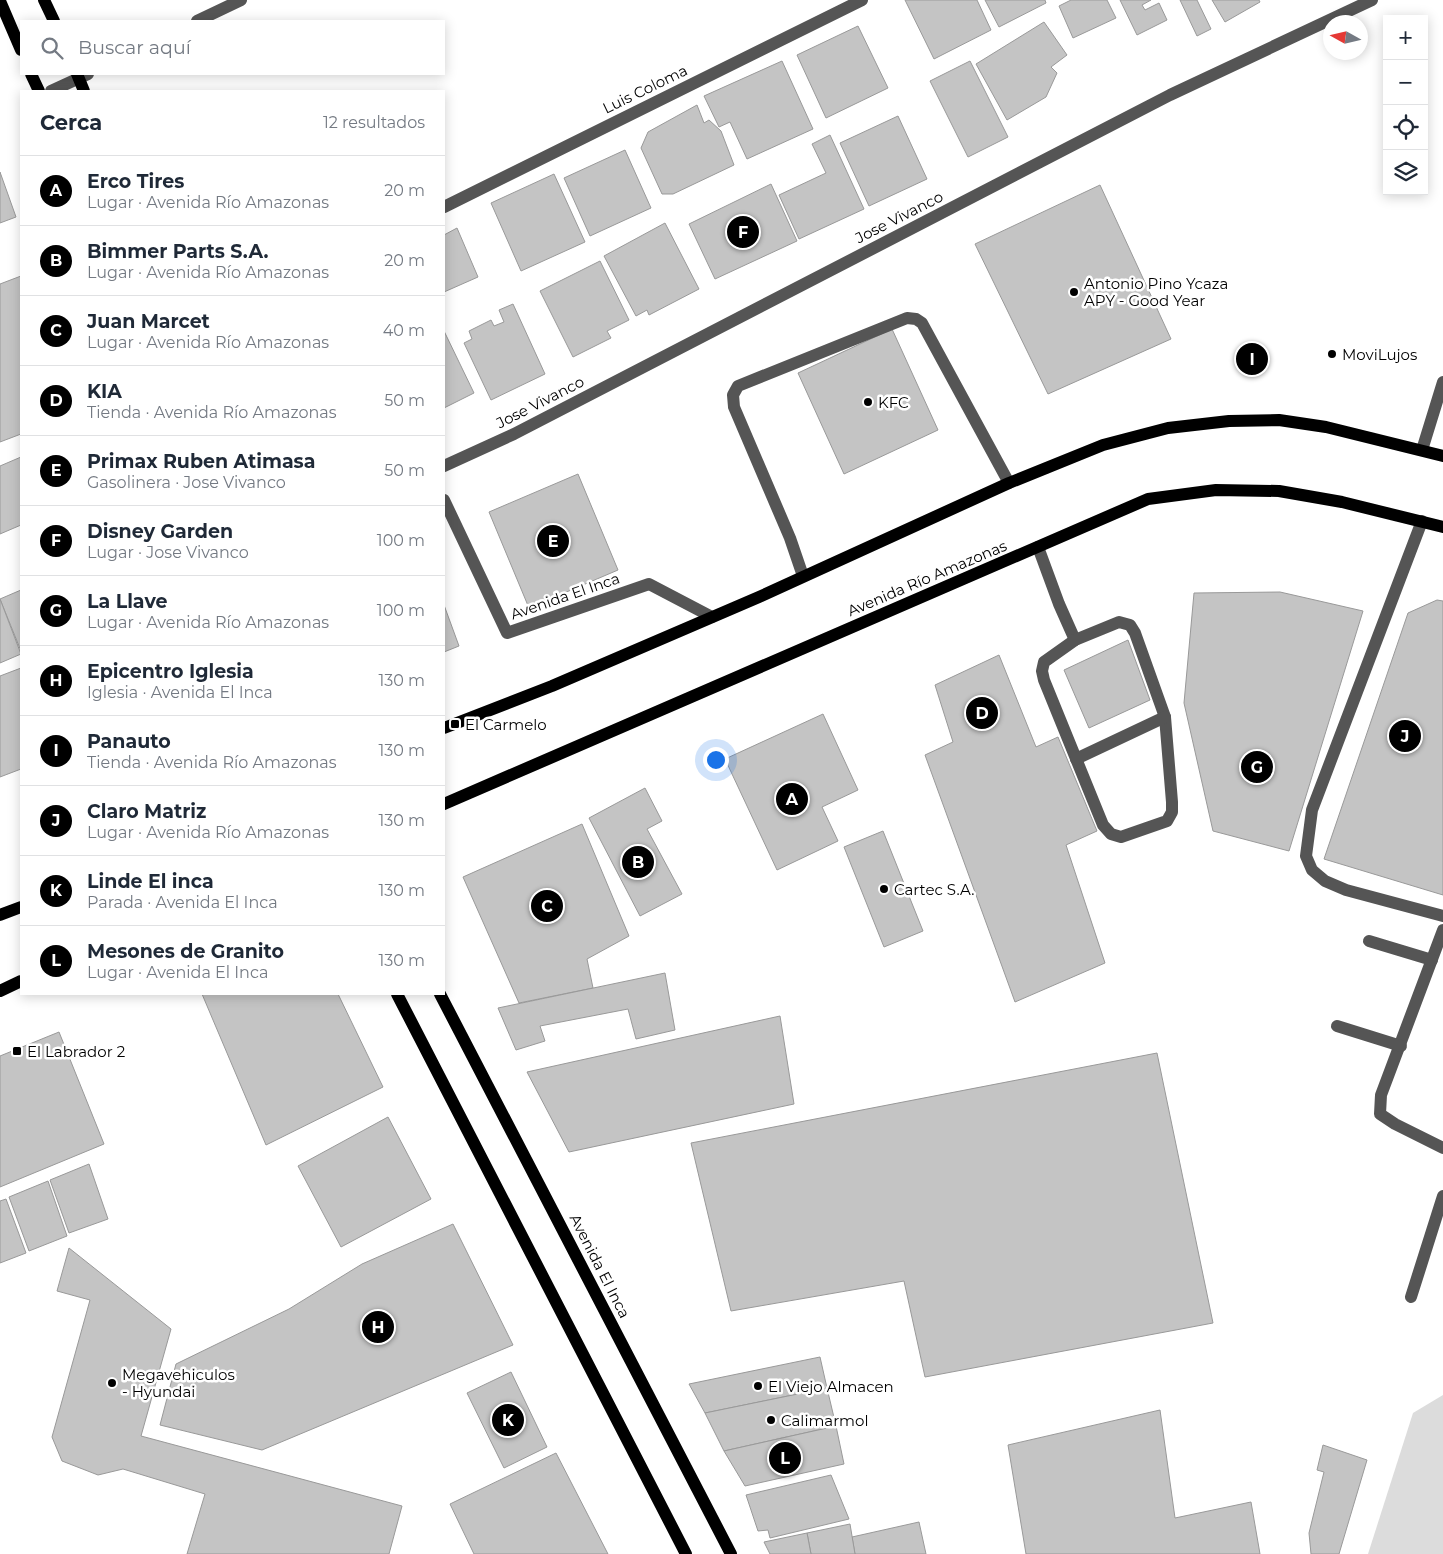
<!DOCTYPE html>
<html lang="es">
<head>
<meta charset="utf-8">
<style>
  body { margin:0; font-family:Montserrat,sans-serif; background:#f6f6f7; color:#1f2937 }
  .controls { position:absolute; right:15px; top:15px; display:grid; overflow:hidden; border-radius:0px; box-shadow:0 2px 12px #0003 }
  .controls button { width:45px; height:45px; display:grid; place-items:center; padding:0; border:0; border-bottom:1px solid #e0e1e3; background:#fff; color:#1f2937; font:25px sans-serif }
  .compass { position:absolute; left:1323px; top:15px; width:45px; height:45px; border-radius:50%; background:#fff; box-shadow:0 2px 12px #0003; rotate:278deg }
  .you { position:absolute; left:715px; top:759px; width:18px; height:18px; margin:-12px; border:4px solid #fff; border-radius:50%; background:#1a73e8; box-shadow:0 0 0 8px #1a73e833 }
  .badge { display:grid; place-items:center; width:32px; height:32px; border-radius:50%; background:#000; color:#fff; font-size:16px; font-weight:700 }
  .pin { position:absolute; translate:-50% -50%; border:2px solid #fff; box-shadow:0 1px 5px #0006 }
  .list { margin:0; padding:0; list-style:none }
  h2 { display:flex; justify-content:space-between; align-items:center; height:65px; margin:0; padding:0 20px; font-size:21px }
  h2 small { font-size:16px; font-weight:400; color:#747a83 }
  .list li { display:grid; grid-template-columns:32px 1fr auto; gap:15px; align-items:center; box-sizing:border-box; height:70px; padding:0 20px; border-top:1px solid #e0e1e3 }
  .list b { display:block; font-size:19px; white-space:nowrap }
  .list p { margin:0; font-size:16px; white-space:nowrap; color:#747a83 }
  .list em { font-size:16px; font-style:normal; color:#747a83 }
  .icon { flex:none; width:28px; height:28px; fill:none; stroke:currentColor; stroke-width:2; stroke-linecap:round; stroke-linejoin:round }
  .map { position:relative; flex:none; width:1443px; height:1554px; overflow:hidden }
  .search { position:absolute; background:#fff; box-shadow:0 2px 12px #0003; left:20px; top:20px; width:425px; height:55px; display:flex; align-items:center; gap:12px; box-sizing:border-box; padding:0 18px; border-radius:0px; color:#747a83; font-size:19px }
  .panel { position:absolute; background:#fff; box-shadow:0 2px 12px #0003; left:20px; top:90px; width:425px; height:905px; border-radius:0px }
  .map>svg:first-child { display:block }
  .green { fill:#dcdcdc }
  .building { fill:#c4c4c4; stroke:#999 }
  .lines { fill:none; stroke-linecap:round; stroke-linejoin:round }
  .minor { stroke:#555; stroke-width:12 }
  .major { stroke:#000; stroke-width:12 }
  .poi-dot { fill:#000; stroke:#fff; stroke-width:2 }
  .labels { text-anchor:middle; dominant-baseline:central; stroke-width:5; stroke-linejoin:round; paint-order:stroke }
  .street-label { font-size:15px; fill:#000; stroke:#fff }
  .poi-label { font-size:15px; fill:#000; stroke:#fff; text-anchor:start }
</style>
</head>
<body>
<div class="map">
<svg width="1443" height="1554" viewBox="0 0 1443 1554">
  <rect width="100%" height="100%" fill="#fff"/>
  <polygon class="green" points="1443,1395 1443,1554 1368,1554 1413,1413"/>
  <g class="building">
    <polygon points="905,0 977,0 991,30 934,59"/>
    <polygon points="985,0 1045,0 1046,3 999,27"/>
    <polygon points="1071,0 1107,0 1116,18 1073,38 1059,6"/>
    <polygon points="1120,0 1151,0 1142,5 1145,10 1159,3 1167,20 1137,35"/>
    <polygon points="1180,0 1197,0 1211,29 1197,36"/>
    <polygon points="1212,0 1259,0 1260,2 1225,22"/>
    <polygon points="1044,22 1067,55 1051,67 1057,73 1046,97 1007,120 976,64"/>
    <polygon points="858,26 888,88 826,118 797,55"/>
    <polygon points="782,61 813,129 747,159 730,122 719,127 704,96"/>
    <polygon points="970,61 1008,137 968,157 930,81"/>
    <polygon points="697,105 704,123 709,120 721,131 734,165 673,194 662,194 641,148 648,132"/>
    <polygon points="898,116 927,179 869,206 840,143"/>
    <polygon points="830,135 864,209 799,239 779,195 826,173 812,144"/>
    <polygon points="625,150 651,208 590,236 564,178"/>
    <polygon points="0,172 16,217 0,223"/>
    <polygon points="554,174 585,242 521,271 491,203"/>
    <polygon points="771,184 797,241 715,279 689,224"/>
    <polygon points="1100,185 1171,339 1048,394 975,244"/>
    <polygon points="665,223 699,289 649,315 647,310 636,316 604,256"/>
    <polygon points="457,228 478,277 444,292 444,235"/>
    <polygon points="600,261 629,320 607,331 611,338 573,357 540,291"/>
    <polygon points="21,276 21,434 0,442 0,284"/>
    <polygon points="513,304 545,374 491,400 464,343 472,339 469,331 491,320 494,326 504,322 499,310"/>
    <polygon points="892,329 938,430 844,474 798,373"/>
    <polygon points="444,331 474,393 444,408"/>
    <polygon points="21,457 21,525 0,534 0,466"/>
    <polygon points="578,474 618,570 529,608 489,512"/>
    <polygon points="21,590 21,651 0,599"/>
    <polygon points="1280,592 1363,611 1289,851 1213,831 1184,703 1194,593"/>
    <polygon points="0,599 21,654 0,663"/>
    <polygon points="1437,600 1443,601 1443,895 1324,859 1408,613"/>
    <polygon points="444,605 459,646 444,652"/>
    <polygon points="1128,640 1150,700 1089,728 1064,670"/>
    <polygon points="999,655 1036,747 1058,737 1097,831 1066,845 1105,963 1015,1002 925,755 953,742 935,685"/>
    <polygon points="21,668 21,769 0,777 0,676"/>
    <polygon points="823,714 858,790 822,807 838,841 777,870 725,759"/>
    <polygon points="645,788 662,821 647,829 682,894 640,916 589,818"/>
    <polygon points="582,824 629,936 587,959 593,988 519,1003 463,877"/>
    <polygon points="883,831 923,931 884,947 844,847"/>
    <polygon points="665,973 675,1030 636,1039 628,1009 540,1026 545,1041 516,1050 498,1008"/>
    <polygon points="202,994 338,994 383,1087 266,1145"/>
    <polygon points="780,1016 794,1104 569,1152 527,1072"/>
    <polygon points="59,1032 104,1144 0,1187 0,1056"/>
    <polygon points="1157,1053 1213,1323 925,1377 904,1281 731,1311 691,1143"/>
    <polygon points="388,1117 431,1199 341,1247 298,1166"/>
    <polygon points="89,1164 108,1219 69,1233 50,1180"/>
    <polygon points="48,1181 67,1236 29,1251 9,1197"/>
    <polygon points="6,1199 26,1253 0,1263 0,1201"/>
    <polygon points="453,1224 513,1345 262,1450 160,1425 176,1364 289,1309 362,1264"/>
    <polygon points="69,1248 171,1329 141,1436 402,1506 389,1554 187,1554 205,1494 123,1469 98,1475 62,1461 52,1437 90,1300 57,1291"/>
    <polygon points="820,1357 827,1388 705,1413 689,1384"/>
    <polygon points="511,1372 547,1447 504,1468 467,1393"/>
    <polygon points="827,1388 836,1426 724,1451 705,1413"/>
    <polygon points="1160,1410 1175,1518 1251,1502 1260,1554 1026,1554 1008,1445"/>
    <polygon points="836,1426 844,1464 745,1486 724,1451"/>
    <polygon points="1323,1445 1367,1460 1339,1554 1311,1554 1309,1533 1324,1472 1317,1470"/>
    <polygon points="556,1453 608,1554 474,1554 450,1504"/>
    <polygon points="831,1475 849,1519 770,1538 768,1530 758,1531 746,1495"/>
    <polygon points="919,1522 926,1554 855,1554 852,1537"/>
    <polygon points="850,1524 855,1554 811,1554 807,1533"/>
    <polygon points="807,1533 811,1554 770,1554 764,1542"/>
  </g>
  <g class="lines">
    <g class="minor">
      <polyline points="197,21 241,0"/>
      <polyline points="51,91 88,74"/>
      <polyline points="444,207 862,0"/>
      <polyline points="1422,450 1443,382"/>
      <polyline points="444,466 514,434 1170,95 1372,0"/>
      <polyline points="444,500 507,633 649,584 712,617"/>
      <polyline points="1422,521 1312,810 1306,856 1312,870 1325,881 1346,890 1443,916"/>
      <polyline points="1038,547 1059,604 1075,640"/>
      <polyline points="803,576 790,538 734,407 733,395 738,386 907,318 916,319 922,323 1009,483"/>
      <polygon points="1119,622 1130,625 1135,633 1165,717 1172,802 1172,812 1167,821 1121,837 1111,834 1103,825 1044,680 1042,671 1044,662 1075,640"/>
      <polyline points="1076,759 1165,717"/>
      <polyline points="1443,930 1381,1095 1380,1114 1395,1124 1443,1148"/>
      <polyline points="1369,941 1432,960"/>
      <polyline points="1337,1026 1401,1046"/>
      <polyline points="1411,1297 1443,1196"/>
    </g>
    <g class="major">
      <polyline points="44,0 54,21"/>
      <polyline points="0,1 21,50"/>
      <polyline points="31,74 39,91"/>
      <polyline points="77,74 84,91"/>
      <polyline points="444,728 552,686 759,597 1009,483 1103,445 1168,428 1229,421 1279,420 1326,427 1443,456"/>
      <polyline points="444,804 1148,499 1216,490 1279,491 1342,502 1443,527"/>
      <polyline points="0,915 21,907"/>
      <polyline points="0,991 21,981"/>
      <polyline points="397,994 686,1554"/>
      <polyline points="440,994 731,1554"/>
    </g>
  </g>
  <g class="poi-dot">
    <circle cx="1074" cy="292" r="5"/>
    <circle cx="1332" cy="354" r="5"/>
    <circle cx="868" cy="402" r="5"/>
    <rect x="450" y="719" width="10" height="10" rx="2.5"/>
    <circle cx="884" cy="889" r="5"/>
    <rect x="12" y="1046" width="10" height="10" rx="2.5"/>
    <circle cx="112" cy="1383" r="5"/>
    <circle cx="758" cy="1386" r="5"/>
    <circle cx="771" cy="1420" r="5"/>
  </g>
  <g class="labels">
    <g class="street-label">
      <text transform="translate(645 89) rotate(-26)">Luis Coloma</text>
      <text transform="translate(899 217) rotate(-27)">Jose Vivanco</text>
      <text transform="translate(540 402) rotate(-27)">Jose Vivanco</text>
      <text transform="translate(927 578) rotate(-23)">Avenida Río Amazonas</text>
      <text transform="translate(565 596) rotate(-19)">Avenida El Inca</text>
      <text transform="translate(600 1266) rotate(63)">Avenida El Inca</text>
    </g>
    <g class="poi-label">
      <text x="1084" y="283">Antonio Pino Ycaza<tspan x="1084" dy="17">APY - Good Year</tspan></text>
      <text x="1342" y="354">MoviLujos</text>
      <text x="878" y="402">KFC</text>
      <text x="465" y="724">El Carmelo</text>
      <text x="894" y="889">Cartec S.A.</text>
      <text x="27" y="1051">El Labrador 2</text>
      <text x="122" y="1374">Megavehiculos<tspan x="122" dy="17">- Hyundai</tspan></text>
      <text x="768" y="1386">El Viejo Almacen</text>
      <text x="781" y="1420">Calimarmol</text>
    </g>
  </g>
</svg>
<div class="controls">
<button>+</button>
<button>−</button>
<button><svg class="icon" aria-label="locate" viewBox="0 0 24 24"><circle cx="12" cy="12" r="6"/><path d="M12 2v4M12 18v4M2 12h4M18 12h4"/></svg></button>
<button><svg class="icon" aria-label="layers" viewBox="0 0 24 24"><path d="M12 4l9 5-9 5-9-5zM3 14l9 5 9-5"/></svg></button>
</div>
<svg class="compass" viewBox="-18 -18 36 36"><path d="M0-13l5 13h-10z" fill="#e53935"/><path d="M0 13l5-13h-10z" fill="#747a83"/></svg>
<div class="you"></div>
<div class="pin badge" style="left:792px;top:799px">A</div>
<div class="pin badge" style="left:638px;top:862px">B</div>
<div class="pin badge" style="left:547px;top:906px">C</div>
<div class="pin badge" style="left:982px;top:713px">D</div>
<div class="pin badge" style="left:553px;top:541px">E</div>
<div class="pin badge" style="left:743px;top:232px">F</div>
<div class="pin badge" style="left:1257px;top:767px">G</div>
<div class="pin badge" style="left:378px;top:1327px">H</div>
<div class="pin badge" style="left:1252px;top:359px">I</div>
<div class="pin badge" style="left:1405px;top:736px">J</div>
<div class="pin badge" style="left:508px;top:1420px">K</div>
<div class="pin badge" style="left:785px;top:1458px">L</div>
<div class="search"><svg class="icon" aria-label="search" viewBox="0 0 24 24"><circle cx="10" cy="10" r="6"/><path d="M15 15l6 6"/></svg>Buscar aquí</div>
<section class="panel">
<h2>Cerca<small>12 resultados</small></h2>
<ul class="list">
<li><span class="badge">A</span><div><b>Erco Tires</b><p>Lugar · Avenida Río Amazonas</p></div><em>20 m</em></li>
<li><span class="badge">B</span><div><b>Bimmer Parts S.A.</b><p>Lugar · Avenida Río Amazonas</p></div><em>20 m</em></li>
<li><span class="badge">C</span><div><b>Juan Marcet</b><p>Lugar · Avenida Río Amazonas</p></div><em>40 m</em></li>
<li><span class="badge">D</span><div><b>KIA</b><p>Tienda · Avenida Río Amazonas</p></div><em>50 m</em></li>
<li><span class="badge">E</span><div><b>Primax Ruben Atimasa</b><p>Gasolinera · Jose Vivanco</p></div><em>50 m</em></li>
<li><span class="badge">F</span><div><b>Disney Garden</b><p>Lugar · Jose Vivanco</p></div><em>100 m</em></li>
<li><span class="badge">G</span><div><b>La Llave</b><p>Lugar · Avenida Río Amazonas</p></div><em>100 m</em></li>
<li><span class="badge">H</span><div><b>Epicentro Iglesia</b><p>Iglesia · Avenida El Inca</p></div><em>130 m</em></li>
<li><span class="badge">I</span><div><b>Panauto</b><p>Tienda · Avenida Río Amazonas</p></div><em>130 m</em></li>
<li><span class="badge">J</span><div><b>Claro Matriz</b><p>Lugar · Avenida Río Amazonas</p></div><em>130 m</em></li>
<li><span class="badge">K</span><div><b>Linde El inca</b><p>Parada · Avenida El Inca</p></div><em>130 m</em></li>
<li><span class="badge">L</span><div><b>Mesones de Granito</b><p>Lugar · Avenida El Inca</p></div><em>130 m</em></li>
</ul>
</section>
</div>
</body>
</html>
